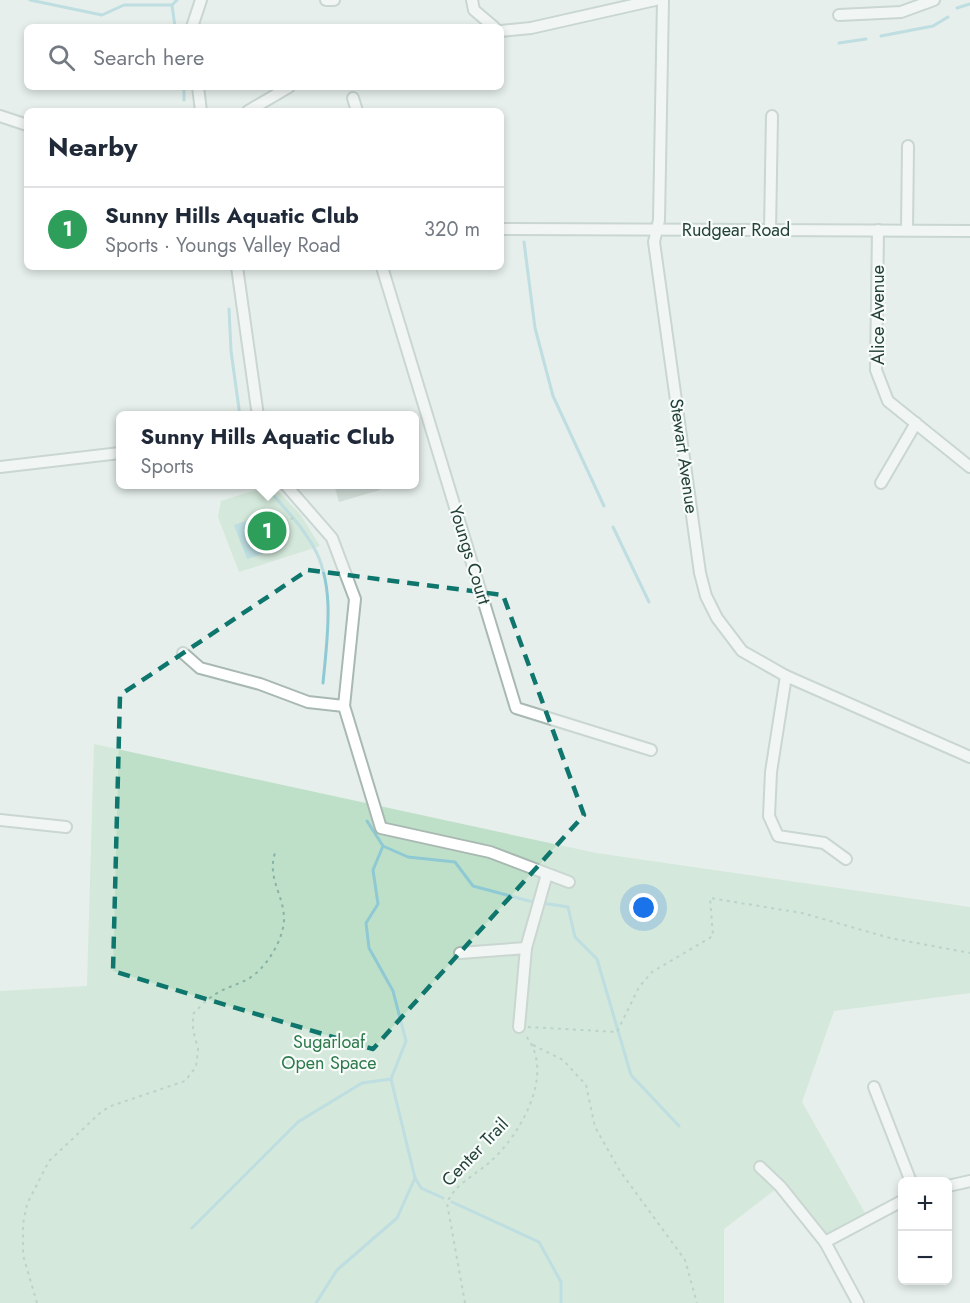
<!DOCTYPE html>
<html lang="en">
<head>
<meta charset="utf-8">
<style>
  body { margin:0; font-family:Jost,sans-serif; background:#f6f6f7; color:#1f2937 }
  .controls { position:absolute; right:18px; bottom:18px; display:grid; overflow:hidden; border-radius:9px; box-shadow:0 3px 9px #0003 }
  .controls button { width:54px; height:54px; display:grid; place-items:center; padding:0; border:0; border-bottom:2px solid #e0e1e3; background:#fff; color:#1f2937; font:30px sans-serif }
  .you { position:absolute; left:644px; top:908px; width:21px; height:21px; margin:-15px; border:4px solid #fff; border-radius:50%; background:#1a73e8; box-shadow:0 0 0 9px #1a73e833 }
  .badge { display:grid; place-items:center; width:39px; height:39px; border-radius:50%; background:#7f5249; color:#fff; font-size:20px; font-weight:700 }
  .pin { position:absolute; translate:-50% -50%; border:3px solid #fff; box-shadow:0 2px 6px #0006 }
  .popup { position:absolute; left:116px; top:411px; width:303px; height:78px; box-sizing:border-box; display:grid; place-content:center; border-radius:9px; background:#fff; filter:drop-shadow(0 2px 4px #0005); font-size:20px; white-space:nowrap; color:#747a83 }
  .popup b { font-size:22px; color:#1f2937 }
  .popup::after { content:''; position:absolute; left:50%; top:100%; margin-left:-12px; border:12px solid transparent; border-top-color:#fff }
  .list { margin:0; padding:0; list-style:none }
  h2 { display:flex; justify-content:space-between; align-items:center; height:78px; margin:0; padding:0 24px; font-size:26px }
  h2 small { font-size:20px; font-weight:400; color:#747a83 }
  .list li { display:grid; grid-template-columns:39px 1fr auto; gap:18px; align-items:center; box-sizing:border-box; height:84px; padding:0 24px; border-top:2px solid #e0e1e3 }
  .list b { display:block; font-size:22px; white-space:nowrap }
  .list p { margin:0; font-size:20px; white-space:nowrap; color:#747a83 }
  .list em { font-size:20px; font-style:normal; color:#747a83 }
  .icon { flex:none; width:33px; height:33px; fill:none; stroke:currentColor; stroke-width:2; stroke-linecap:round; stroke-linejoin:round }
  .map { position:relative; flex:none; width:970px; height:1303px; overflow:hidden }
  .search { position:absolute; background:#fff; box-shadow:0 3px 9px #0003; left:24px; top:24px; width:480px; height:66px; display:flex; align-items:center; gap:15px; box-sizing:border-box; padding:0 21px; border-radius:9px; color:#747a83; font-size:22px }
  .panel { position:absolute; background:#fff; box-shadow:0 3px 9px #0003; left:24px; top:108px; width:480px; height:162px; border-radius:9px }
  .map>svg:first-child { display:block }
  .green { fill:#bfe0c8 }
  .water { fill:#8ec9d4 }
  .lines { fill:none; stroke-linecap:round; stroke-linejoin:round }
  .stream { stroke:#8ec9d4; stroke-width:3 }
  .building { fill:#bbcac4 }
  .minor-casing { stroke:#a8b8b2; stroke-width:14 }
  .path { stroke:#86b3a5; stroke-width:2; stroke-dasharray:3 4.5; stroke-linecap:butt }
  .minor { stroke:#fff; stroke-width:10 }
  .marked { fill:none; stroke:#0f766e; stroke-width:4.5; stroke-dasharray:12 8; stroke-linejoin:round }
  .labels { text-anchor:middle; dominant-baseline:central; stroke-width:4.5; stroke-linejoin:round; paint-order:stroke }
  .street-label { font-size:18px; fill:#24423a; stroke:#f7fbf9 }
  .park-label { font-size:18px; fill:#2d7a4b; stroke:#f7fbf9 }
</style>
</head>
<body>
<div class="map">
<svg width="970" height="1303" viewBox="0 0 970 1303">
  <rect width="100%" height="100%" fill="#e6efeb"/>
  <g class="green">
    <polygon points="272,485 300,514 320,546 239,572 218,517 221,501"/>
    <polygon points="94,744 596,853 970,907 970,993 834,1011 802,1102 869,1220 825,1242 780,1186 724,1229 724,1303 0,1303 0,991 87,986"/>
  </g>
  <polygon class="water" points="251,519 263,554 247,559 234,525"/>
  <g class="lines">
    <g class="stream">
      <polyline points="30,0 102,15 124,5 172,5 177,0"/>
      <polyline points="172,5 175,27"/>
      <polyline points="957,8 970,4"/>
      <polyline points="881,36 933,26 948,17"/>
      <polyline points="839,43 866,39"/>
      <polyline points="184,87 184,100"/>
      <polyline points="524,242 535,328 553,396 604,506"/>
      <polyline points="229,309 231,351 240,416"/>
      <path d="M263,484C281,504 300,523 313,546C336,585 327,639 323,683"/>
      <polyline points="613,527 649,602"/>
      <polyline points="367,821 383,846 373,870 378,904 366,923 369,948 393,991 406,1041 391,1079"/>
      <polyline points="383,846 408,857 455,862 473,886 529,901 568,907 575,937 597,959 631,1075 679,1126"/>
      <polyline points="391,1079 415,1178 421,1188 443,1198"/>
      <polyline points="452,1202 539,1242 561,1282 561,1303"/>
      <polyline points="192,1228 298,1122 362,1083 391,1079"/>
      <polyline points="316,1303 337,1270 397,1218 415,1178"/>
    </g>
  </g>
  <g class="building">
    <polygon points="352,484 379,484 380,490 339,502 335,488"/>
    <polygon points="265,515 278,551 268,555 255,519"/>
  </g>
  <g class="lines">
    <defs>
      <g id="minor">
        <polyline points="326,0 334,0"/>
        <polyline points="472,0 474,10 494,27"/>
        <polyline points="663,0 659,220 654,242 700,573 706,596 717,618 742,651 786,676 970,757"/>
        <polyline points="839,15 901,12 934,0"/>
        <polyline points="192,27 201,0"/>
        <polyline points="501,31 531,28 655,0"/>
        <polyline points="198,87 201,111"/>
        <polyline points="353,98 357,111"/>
        <polyline points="248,111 289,87"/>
        <polyline points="0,116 27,125"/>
        <polyline points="501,229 970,231"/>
        <polyline points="770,230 772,116"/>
        <polyline points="878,230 876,370 888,401 970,467"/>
        <polyline points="907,230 908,146"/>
        <polyline points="237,267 258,416"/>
        <polyline points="382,267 516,708 651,750"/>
        <polyline points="0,467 120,453"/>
        <polyline points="881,483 916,423"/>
        <polyline points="285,484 332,538 355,599 344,706 381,828 490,852 569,882"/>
        <polyline points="183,653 200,668 260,684 308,702 344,706"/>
        <polyline points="786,676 771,772 769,816 778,836 824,843 846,859"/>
        <polyline points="0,820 66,827"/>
        <polyline points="460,953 526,948 547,874"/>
        <polyline points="519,1027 526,948"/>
        <polyline points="874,1087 911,1182"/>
        <polyline points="760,1167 780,1186 825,1242 902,1201"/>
        <polyline points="948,1186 970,1181"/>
        <polyline points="825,1242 858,1303"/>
      </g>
    </defs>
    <use href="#minor" class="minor-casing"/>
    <g class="path">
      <polyline points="270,528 298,516"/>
      <polyline points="528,1027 617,1032 639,987 652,972 713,936 710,898 802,913 890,938 970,953"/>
      <polyline points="533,1045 563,1060 586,1085 595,1127 620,1171 685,1260 697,1303"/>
      <path d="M37,1303L23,1255V1224L27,1204L49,1161L101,1112L111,1106L185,1081L196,1067L198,1049L193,1030V1014C199,1008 206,1000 214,995C224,988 237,985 248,979C266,969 285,938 284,917C283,894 267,877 275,853"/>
      <path d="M465,1303L447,1203C454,1185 475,1175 490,1162C520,1135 556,1074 526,1036"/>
    </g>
    <use href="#minor" class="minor"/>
  </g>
  <path d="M0 0H970V1303H0ZM308,570L503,595L584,815L373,1049L113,971L120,695Z" fill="#e6efeb" fill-opacity=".55" fill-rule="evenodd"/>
  <path class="marked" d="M308,570L503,595L584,815L373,1049L113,971L120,695Z"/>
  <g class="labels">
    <g class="street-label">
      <text x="736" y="230">Rudgear Road</text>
      <text transform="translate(878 315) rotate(-90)">Alice Avenue</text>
      <text transform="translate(684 456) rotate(82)">Stewart Avenue</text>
      <text transform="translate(470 555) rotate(73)">Youngs Court</text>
      <text transform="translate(475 1152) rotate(-46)">Center Trail</text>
    </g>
    <g class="park-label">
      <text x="329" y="1042">Sugarloaf<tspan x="329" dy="21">Open Space</tspan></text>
    </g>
  </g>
</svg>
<div class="controls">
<button>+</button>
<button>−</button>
</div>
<div class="you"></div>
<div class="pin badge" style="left:267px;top:531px;background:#2e9e5b">1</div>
<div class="popup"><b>Sunny Hills Aquatic Club</b>Sports</div>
<div class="search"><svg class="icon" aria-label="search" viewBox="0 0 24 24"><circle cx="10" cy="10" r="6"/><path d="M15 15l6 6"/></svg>Search here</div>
<section class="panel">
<h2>Nearby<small></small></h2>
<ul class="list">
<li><span class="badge" style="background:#2e9e5b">1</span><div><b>Sunny Hills Aquatic Club</b><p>Sports · Youngs Valley Road</p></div><em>320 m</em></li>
</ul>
</section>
</div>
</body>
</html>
